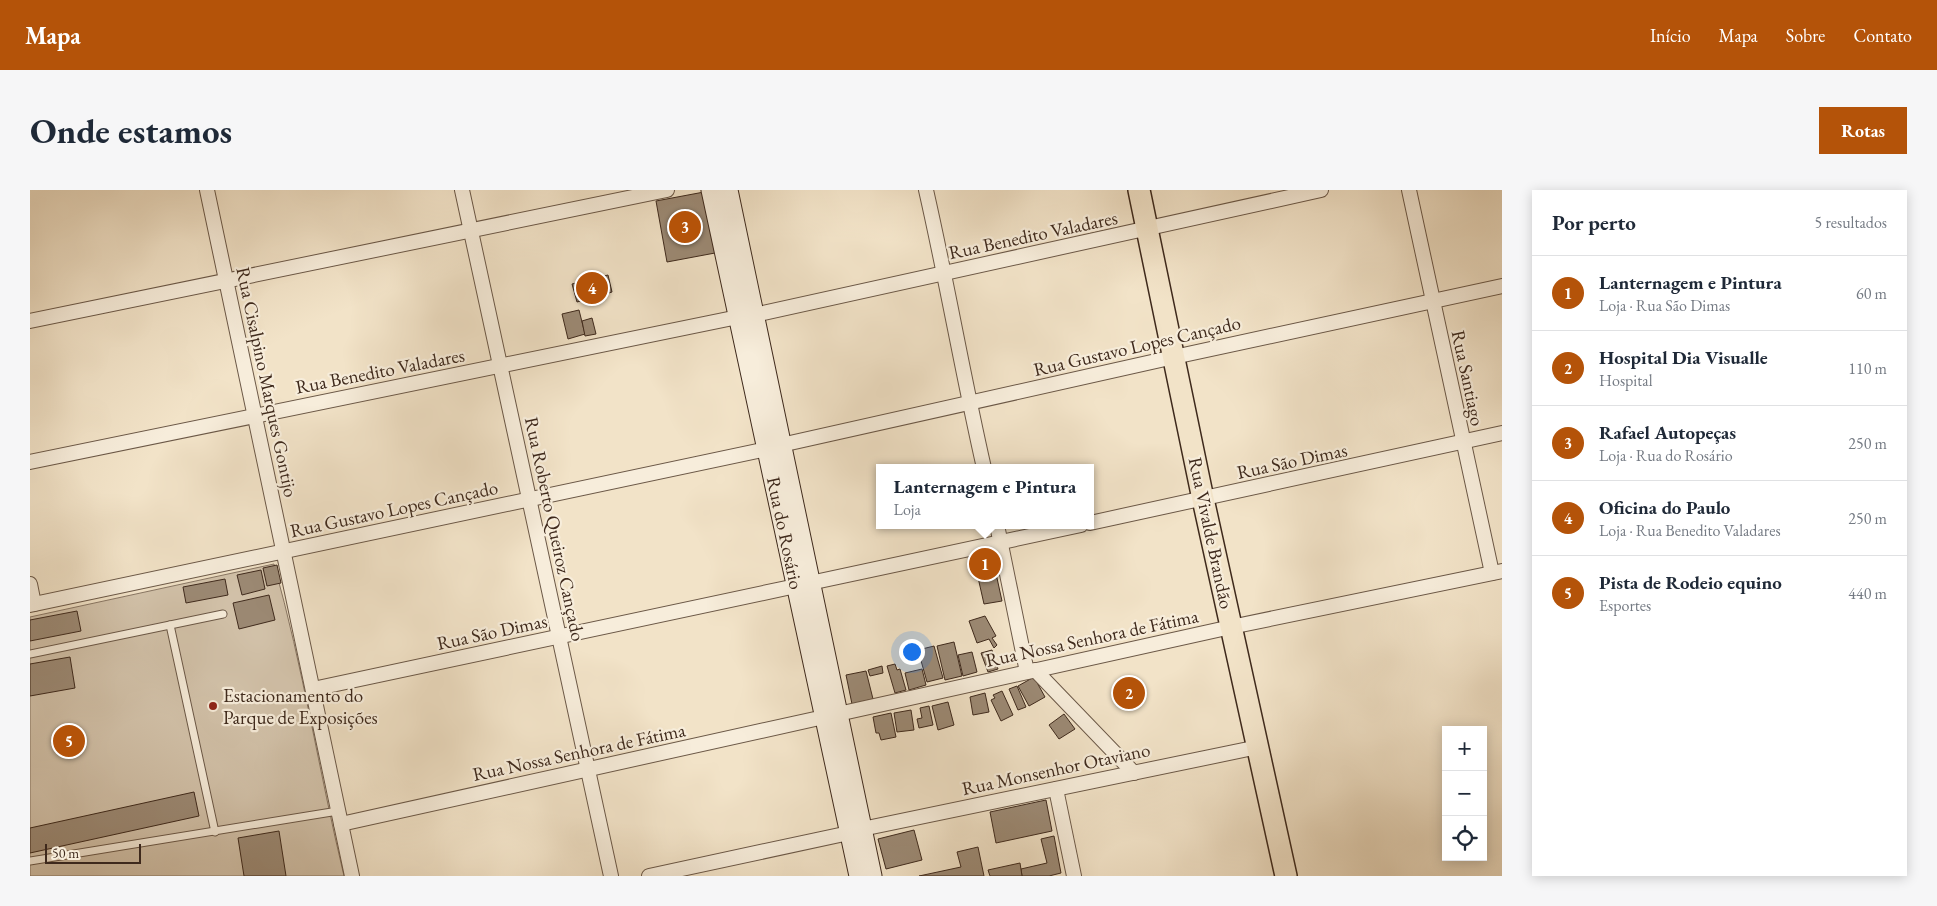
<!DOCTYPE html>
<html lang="pt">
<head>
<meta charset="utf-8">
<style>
  body { margin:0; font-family:"EB Garamond",serif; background:#f6f6f7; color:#1f2937 }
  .controls { position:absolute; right:15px; bottom:15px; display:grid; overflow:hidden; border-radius:0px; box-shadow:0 2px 12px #0003 }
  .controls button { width:45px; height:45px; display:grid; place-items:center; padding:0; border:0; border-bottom:1px solid #e0e1e3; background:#fff; color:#1f2937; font:25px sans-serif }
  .scale { position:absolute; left:15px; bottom:12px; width:96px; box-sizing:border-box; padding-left:5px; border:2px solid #3e291c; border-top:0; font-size:14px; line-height:18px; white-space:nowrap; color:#3e291c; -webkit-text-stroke:4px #f7eddb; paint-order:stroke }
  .you { position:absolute; left:881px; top:461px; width:18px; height:18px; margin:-12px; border:4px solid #fff; border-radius:50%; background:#1a73e8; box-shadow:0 0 0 8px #1a73e833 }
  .badge { display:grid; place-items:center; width:32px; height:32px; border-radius:50%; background:#b45309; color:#fff; font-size:16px; font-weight:700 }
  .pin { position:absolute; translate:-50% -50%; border:2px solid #fff; box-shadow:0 1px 5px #0006 }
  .popup { position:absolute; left:846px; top:274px; width:218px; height:65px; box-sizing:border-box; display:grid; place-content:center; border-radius:0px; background:#fff; filter:drop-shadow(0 1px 4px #0005); font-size:16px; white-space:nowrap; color:#747a83 }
  .popup b { font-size:19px; color:#1f2937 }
  .popup::after { content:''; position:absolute; left:50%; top:100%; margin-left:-10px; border:10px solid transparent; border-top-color:#fff }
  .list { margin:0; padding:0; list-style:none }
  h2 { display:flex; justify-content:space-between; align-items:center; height:65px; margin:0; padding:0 20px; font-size:21px }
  h2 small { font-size:16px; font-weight:400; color:#747a83 }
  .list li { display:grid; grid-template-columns:32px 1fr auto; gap:15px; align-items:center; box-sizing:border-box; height:75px; padding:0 20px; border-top:1px solid #e0e1e3 }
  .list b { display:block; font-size:19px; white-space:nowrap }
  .list p { margin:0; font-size:16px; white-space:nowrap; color:#747a83 }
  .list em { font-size:16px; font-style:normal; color:#747a83 }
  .icon { flex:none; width:28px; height:28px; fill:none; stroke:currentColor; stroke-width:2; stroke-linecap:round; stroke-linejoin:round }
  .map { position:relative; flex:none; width:1472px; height:686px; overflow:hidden; border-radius:0px }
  header { display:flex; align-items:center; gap:30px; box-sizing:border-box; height:70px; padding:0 25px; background:#b45309; color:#fff }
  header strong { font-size:24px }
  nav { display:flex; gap:28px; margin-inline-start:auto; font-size:18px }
  .intro { display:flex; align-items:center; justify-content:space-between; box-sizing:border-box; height:120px; padding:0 30px }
  h1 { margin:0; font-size:35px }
  .button { padding:12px 22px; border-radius:0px; background:#b45309; color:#fff; font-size:18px; font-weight:700 }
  main { display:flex; gap:30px; padding:0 30px }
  aside { flex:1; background:#fff; border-radius:0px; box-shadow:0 2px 12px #0003 }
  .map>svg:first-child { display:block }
  .green { fill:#d3c3ab; stroke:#887664 }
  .building { fill:#9c8a75; stroke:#3e291c }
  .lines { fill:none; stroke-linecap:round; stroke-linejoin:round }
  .lane-casing { stroke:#6b5847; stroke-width:9 }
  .street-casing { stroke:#6b5847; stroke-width:16 }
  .secondary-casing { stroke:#3e291c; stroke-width:21 }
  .primary-casing { stroke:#3e291c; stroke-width:24 }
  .lane { stroke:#f7eddb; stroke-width:7 }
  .street { stroke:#f7eddb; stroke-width:14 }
  .secondary { stroke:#f7eddb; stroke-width:19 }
  .primary { stroke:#f2e3c8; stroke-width:21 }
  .poi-dot { fill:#8f2418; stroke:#f7eddb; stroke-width:2 }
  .labels { text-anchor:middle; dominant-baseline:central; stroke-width:4.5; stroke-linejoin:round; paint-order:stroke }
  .street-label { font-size:19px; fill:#3e291c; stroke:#f7eddb }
  .poi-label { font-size:19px; fill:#3e291c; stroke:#f7eddb; text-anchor:start }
</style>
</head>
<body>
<header>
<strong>Mapa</strong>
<nav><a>Início</a><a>Mapa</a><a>Sobre</a><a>Contato</a></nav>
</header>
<div class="intro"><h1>Onde estamos</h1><a class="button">Rotas</a></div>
<main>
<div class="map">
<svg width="1472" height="686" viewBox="0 0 1472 686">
  <rect width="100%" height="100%" fill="#f2e3c8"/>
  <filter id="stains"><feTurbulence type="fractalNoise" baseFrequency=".004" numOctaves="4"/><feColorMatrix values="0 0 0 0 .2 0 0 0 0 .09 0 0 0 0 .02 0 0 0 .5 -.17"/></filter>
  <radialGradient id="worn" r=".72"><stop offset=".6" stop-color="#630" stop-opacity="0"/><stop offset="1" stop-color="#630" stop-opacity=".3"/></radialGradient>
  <path class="green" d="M244,374C273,477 289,582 314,686H0V427Z"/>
  <g class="building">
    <polygon points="674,2 685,63 637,72 626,11"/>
    <polygon points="578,85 582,102 547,112 542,94"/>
    <polygon points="549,120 555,144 538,149 532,124"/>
    <polygon points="562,128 566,144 555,146 552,131"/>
    <polygon points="247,375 251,393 237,396 233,378"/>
    <polygon points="965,379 972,411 954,414 947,383"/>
    <polygon points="231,380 235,399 212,405 207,385"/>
    <polygon points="195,389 198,405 156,413 153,397"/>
    <polygon points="239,405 245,430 209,439 203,413"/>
    <polygon points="47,421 51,441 0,451 0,430"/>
    <polygon points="955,426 966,446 962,448 967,455 964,458 959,449 947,453 939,431"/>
    <polygon points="924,452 932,486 915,490 907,456"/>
    <polygon points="904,456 913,488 897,492 888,460"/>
    <polygon points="962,460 968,479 958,482 951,463"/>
    <polygon points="942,462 947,482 933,486 928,465"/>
    <polygon points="40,467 45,498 0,506 0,474"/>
    <polygon points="865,474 867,480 870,479 876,500 865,503 857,476"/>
    <polygon points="852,476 853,483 840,486 838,480"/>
    <polygon points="892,479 896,495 879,500 875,483"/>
    <polygon points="836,481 843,509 822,514 816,485"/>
    <polygon points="1004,487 1015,507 999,516 988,496"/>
    <polygon points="987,496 996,517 988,520 979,499"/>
    <polygon points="972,501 983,525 971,531 961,510 965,508 963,505"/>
    <polygon points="955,503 959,522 943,525 940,507"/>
    <polygon points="918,512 924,535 908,540 902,516"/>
    <polygon points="899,516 903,535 889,538 887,529 892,528 890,518"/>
    <polygon points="881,520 884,540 867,542 864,523"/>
    <polygon points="861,523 866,547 851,550 849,543 846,543 843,527"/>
    <polygon points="1034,524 1045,539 1029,549 1019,535"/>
    <polygon points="164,602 169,626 0,663 0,638"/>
    <polygon points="1016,610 1022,641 966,653 960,622"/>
    <polygon points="884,640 892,670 856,679 848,649"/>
    <polygon points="249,641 256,686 214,686 208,648"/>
    <polygon points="1024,646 1031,683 1019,686 992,686 991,679 1017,673 1011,649"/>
    <polygon points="948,657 954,686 889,686 931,677 927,662"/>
    <polygon points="990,673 992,686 960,686 958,680"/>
  </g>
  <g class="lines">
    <defs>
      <g id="lane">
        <polyline points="140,435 185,642"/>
        <polyline points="0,464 193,424"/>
        <polyline points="0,671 308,621"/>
      </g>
      <g id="street">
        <polyline points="177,0 322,686"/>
        <polyline points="432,0 581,686"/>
        <path d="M896,0C917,92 933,186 954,278"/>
        <polyline points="1379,0 1462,383"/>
        <polyline points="724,125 1291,0"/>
        <polyline points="0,131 637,0"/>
        <polyline points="751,255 1144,167 1472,96"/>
        <polyline points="0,272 708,127"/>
        <polyline points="1060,333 1472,243"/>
        <polyline points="967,335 997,482"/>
        <polyline points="780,393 1051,335"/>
        <polyline points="0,394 4,414"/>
        <polyline points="0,415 737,259"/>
        <polyline points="1005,480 1104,583"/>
        <polyline points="283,499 766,396"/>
        <polyline points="808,524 1201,437 1472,381"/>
        <polyline points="1026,599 1044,686"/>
        <polyline points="311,634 794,527"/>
        <polyline points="832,639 1228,557"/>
        <polyline points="619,686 819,643"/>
      </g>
      <g id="secondary">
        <polyline points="681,0 829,686"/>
        <polyline points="698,0 842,686"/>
      </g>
      <polyline id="primary" points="1109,0 1173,309 1256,686"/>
    </defs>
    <use href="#lane" class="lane-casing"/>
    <use href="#street" class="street-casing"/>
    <use href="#secondary" class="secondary-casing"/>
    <use href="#primary" class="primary-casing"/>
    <use href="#lane" class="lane"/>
    <use href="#street" class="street"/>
    <use href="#secondary" class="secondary"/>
    <use href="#primary" class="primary"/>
  </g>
  <circle class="poi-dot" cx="183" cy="516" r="5"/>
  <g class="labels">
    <g class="street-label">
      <text transform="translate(1003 45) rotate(-12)">Rua Benedito Valadares</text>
      <text transform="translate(1107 156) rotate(-13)">Rua Gustavo Lopes Cançado</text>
      <text transform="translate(350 181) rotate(-11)">Rua Benedito Valadares</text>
      <text transform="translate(1438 188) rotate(78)">Rua Santiago</text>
      <text transform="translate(237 192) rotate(78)">Rua Cisalpino Marques Gontijo</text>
      <text transform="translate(1262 271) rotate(-12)">Rua São Dimas</text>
      <text transform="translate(364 319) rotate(-12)">Rua Gustavo Lopes Cançado</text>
      <text transform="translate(525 339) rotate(78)">Rua Roberto Queiroz Cançado</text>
      <text transform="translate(755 343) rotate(78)">Rua do Rosário</text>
      <text transform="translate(1181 343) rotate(78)">Rua Vivalde Brandão</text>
      <text transform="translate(462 442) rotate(-12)">Rua São Dimas</text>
      <text transform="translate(1062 448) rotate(-12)">Rua Nossa Senhora de Fátima</text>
      <text transform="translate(549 562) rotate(-12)">Rua Nossa Senhora de Fátima</text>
      <text transform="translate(1026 579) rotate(-12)">Rua Monsenhor Otaviano</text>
    </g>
    <g class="poi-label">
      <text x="193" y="505">Estacionamento do<tspan x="193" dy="22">Parque de Exposições</tspan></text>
    </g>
  </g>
  <rect width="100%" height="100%" filter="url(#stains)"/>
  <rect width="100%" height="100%" fill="url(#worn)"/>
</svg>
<div class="controls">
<button>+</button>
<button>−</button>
<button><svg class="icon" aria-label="locate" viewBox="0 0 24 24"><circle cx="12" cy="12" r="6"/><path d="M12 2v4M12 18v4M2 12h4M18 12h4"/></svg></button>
</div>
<div class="scale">50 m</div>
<div class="you"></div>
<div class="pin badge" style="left:955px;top:374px">1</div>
<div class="popup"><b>Lanternagem e Pintura</b>Loja</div>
<div class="pin badge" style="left:1099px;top:503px">2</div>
<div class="pin badge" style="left:655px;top:37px">3</div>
<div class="pin badge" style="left:562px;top:98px">4</div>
<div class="pin badge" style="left:39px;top:551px">5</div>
</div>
<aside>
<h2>Por perto<small>5 resultados</small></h2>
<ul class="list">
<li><span class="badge">1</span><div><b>Lanternagem e Pintura</b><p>Loja · Rua São Dimas</p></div><em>60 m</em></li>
<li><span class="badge">2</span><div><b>Hospital Dia Visualle</b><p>Hospital</p></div><em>110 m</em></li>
<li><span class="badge">3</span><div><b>Rafael Autopeças</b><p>Loja · Rua do Rosário</p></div><em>250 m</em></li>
<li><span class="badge">4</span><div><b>Oficina do Paulo</b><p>Loja · Rua Benedito Valadares</p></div><em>250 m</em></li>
<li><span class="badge">5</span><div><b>Pista de Rodeio equino</b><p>Esportes</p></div><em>440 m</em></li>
</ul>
</aside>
</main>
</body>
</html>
